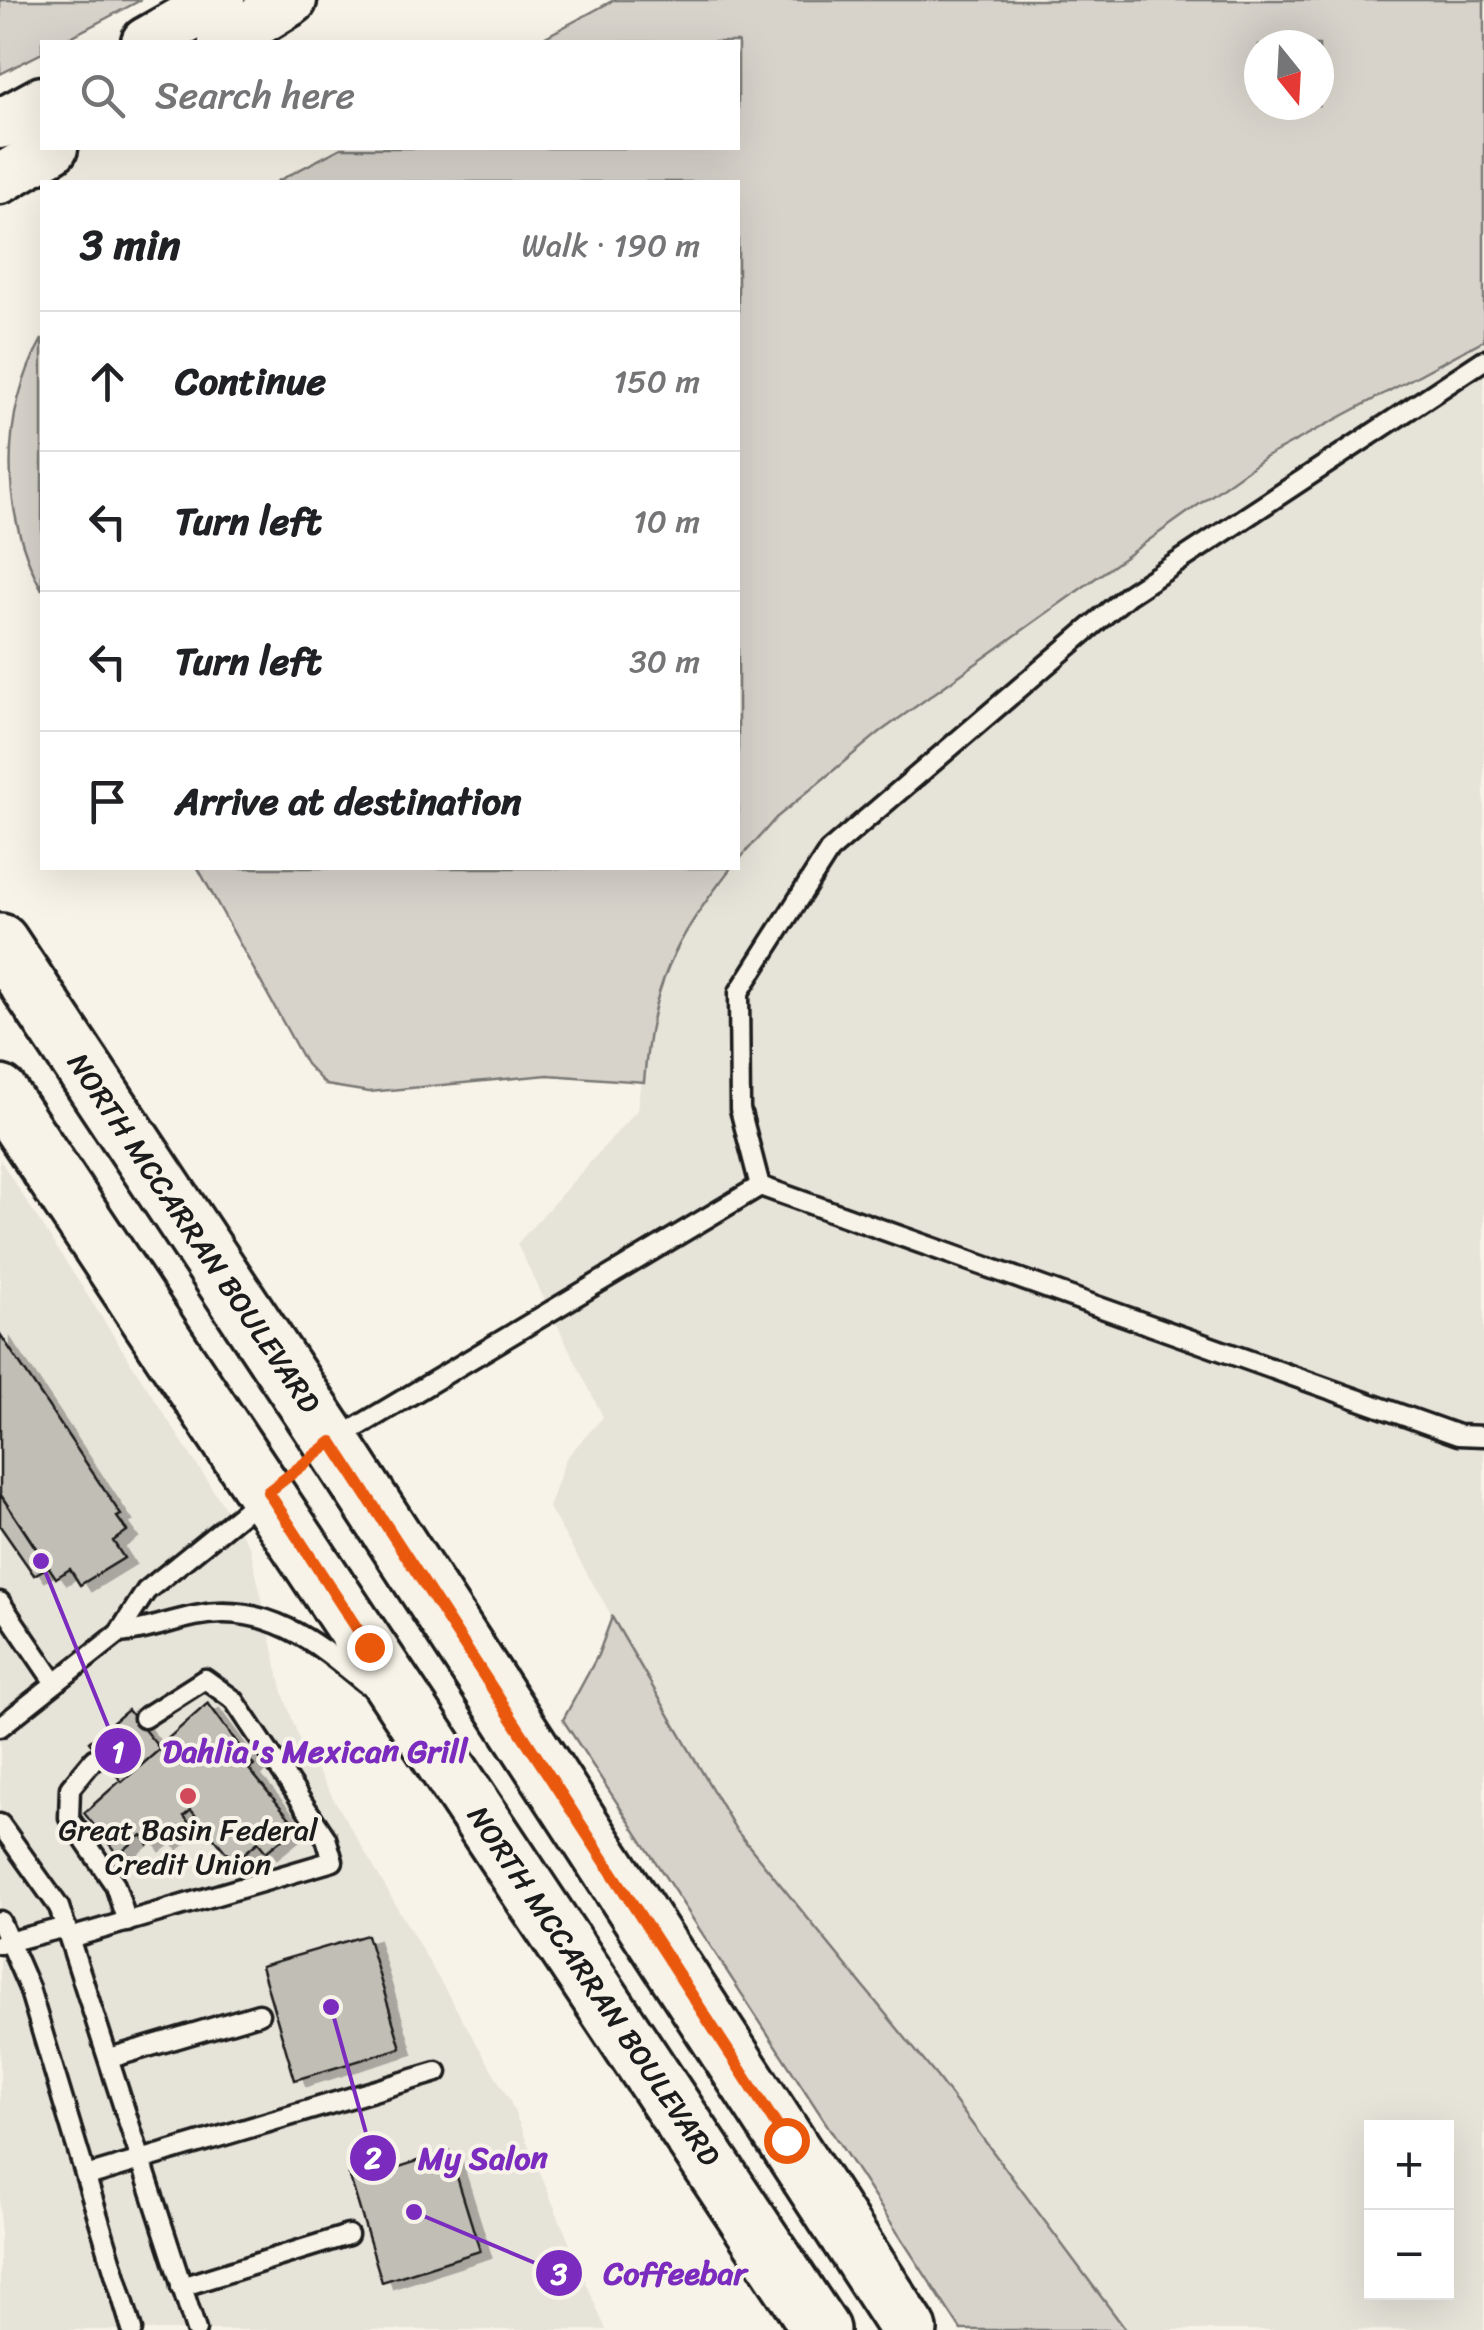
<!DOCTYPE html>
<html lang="en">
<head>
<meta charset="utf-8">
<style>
  body { margin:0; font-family:Sriracha,sans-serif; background:#f6f6f6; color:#202124 }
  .controls { position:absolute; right:30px; bottom:30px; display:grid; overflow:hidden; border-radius:0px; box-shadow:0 10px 40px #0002 }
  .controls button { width:90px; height:90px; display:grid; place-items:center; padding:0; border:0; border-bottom:2px solid #e0e0e0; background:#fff; color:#202124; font:50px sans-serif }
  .compass { position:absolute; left:1244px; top:30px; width:90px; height:90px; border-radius:50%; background:#fff; box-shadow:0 10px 40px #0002; rotate:162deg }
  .stop { position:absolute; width:30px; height:30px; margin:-22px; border:8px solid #ea580c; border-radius:50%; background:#fff }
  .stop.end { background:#ea580c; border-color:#fff; box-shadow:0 2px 10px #0008 }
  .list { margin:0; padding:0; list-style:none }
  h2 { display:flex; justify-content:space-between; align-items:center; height:130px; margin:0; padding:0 40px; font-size:42px }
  h2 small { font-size:32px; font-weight:400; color:#757577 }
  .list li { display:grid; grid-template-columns:65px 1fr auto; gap:30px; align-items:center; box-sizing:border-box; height:140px; padding:0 40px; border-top:2px solid #e0e0e0 }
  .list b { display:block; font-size:38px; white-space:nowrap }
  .list em { font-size:32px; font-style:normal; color:#757577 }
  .icon { flex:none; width:55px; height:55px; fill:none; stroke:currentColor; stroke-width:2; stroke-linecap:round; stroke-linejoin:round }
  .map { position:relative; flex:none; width:1484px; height:2330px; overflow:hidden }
  .search { position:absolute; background:#fff; box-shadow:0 10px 40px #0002; left:40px; top:40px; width:700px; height:110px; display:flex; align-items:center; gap:25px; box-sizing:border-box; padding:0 35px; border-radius:0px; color:#757577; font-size:38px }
  .panel { position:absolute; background:#fff; box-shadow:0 10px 40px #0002; left:40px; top:180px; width:700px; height:690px; border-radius:0px }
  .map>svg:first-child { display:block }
  .built { fill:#e6e3d9; fill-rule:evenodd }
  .green { fill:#d7d3cb; stroke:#7a7874; stroke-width:2.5; fill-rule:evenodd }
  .building { fill:#c0beb5; stroke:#1c1c1c; stroke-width:2.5; filter:url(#shadow) }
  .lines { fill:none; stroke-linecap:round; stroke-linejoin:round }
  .service-casing { stroke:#1c1c1c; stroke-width:25 }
  .secondary-casing { stroke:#1c1c1c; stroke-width:55 }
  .primary-casing { stroke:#1c1c1c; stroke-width:62 }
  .service { stroke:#f7f3e8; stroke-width:18 }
  .secondary { stroke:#f7f3e8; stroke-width:48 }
  .primary { stroke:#f7f3e8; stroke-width:55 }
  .route { stroke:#ea580c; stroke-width:12 }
  .poi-dot { fill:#d1495b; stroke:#f7f3e8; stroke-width:4 }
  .labels { text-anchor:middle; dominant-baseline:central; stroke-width:8; stroke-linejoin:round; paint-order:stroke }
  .street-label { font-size:30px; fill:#1c1c1c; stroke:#f7f3e8 }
  .poi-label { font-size:30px; fill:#1c1c1c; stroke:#f7f3e8 }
  .leader { fill:none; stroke:#7b2cbf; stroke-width:4 }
  .callout-dot { fill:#7b2cbf; stroke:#f7f3e8; stroke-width:4 }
  .mark-label { font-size:30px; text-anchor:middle; font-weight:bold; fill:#fff }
  .callout-label { font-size:32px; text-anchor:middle; font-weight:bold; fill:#7b2cbf; stroke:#f7f3e8; stroke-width:8; stroke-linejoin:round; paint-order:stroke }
</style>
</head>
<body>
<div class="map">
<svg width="1484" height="2330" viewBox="0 0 1484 2330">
  <defs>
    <filter id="shadow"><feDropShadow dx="11" dy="6" stdDeviation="0" flood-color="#0004"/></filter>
  </defs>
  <rect width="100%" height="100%" fill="#f7f3e8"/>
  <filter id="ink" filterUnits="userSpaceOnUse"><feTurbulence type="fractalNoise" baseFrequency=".01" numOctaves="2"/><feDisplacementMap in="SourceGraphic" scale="20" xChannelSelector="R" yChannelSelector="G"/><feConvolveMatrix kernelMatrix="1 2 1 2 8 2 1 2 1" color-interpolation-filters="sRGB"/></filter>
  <g filter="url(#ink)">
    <g class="built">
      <path d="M1484,340V2330H1126L937,2077L736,1830L549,1508L566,1458L603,1417L517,1244L637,1110L649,1018L663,976L695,914L776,818L880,732L1264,458ZM1372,2128H1446V2292H1372Z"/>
      <polygon points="0,1160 250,1547 283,1693 300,1741 509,2099 606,2330 0,2330"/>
    </g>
    <g class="green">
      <polygon points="0,0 141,0 61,42 42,42 42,53 0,74"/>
      <path d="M614,0H1484V340L1264,458L880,732L776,818L738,861V182H276L341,148H738V42H536ZM1259,45H1319V105H1259Z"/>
      <path d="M42,339V590C0,512 0,415 42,339Z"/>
      <path d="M198,868H731C672,944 652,984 644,1082L548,1075L369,1092L326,1085L306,1064Z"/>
      <polygon points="612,1617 736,1830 937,2077 1126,2330 961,2330 563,1720 598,1655"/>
    </g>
    <g class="building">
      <polygon points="0,1334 121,1515 117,1517 127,1531 113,1541 124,1558 80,1585 70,1569 56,1578 0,1494"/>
      <polygon points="0,1494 48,1567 34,1575 0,1526"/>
      <polygon points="208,1703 254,1766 249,1769 297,1827 266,1852 258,1842 234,1862 191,1810 184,1816 190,1824 167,1843 161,1836 149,1845 142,1835 118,1855 84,1813"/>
      <polygon points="128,1710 160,1749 122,1782 89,1742"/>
      <polygon points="367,1935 401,2048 295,2080 261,1966"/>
      <polygon points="449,2151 480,2251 382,2282 349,2174 391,2161 393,2169"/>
    </g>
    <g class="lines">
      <defs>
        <g id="service">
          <polyline points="760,1186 740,1109 739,992 829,851 1128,595 1484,360"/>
          <polyline points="760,1186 1458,1435 1484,1436"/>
          <polyline points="337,1439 760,1186"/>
          <polyline points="0,1602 55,1683"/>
          <path d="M119,1633C146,1631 169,1621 195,1616C265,1601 316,1642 365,1683"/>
          <polyline points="0,1727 119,1633 146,1591 261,1498"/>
          <polyline points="94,1759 70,1788 69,1818 115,1885 127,1922"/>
          <polyline points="0,1824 59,1907 196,2330"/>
          <polyline points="0,1921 29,1988 132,2330"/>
          <polyline points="70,1938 333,1861 326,1838 234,1700 205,1679 144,1718"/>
          <polyline points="0,1944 66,1927"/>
          <polyline points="110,2058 259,2014"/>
          <polyline points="87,2176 437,2072"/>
          <polyline points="181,2287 348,2235"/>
        </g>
        <g id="secondary">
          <polyline points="146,42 220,0"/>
          <polyline points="223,42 292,0"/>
          <polyline points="0,124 42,101"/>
          <polyline points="0,179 53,148"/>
        </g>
        <g id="primary">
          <polyline points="0,942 332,1442 909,2330"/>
          <polyline points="0,1094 821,2330"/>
        </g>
      </defs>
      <use href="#service" class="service-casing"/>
      <use href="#secondary" class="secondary-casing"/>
      <use href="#primary" class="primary-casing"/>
      <use href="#service" class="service"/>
      <use href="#secondary" class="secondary"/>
      <use href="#primary" class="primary"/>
    </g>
  </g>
  <g class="lines" filter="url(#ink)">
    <polyline class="route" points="369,1647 268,1492 332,1442 786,2140"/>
  </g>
  <circle class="poi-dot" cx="188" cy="1796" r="10"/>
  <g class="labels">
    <g class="street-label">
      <text transform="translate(194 1233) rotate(56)">NORTH MCCARRAN BOULEVARD</text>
      <text transform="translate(594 1986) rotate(56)">NORTH MCCARRAN BOULEVARD</text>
    </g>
    <g class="poi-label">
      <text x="188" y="1830">Great Basin Federal<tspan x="188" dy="34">Credit Union</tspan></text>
    </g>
  </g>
  <path class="leader" d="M41 1561L118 1751M331 2007L373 2158M414 2212L559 2273"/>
  <g class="callout-dot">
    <circle cx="41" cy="1561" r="10"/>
    <circle cx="331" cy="2007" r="10"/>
    <circle cx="414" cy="2212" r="10"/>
    <circle cx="118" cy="1751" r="25"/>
    <circle cx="373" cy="2158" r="25"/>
    <circle cx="559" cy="2273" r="25"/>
  </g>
  <g class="mark-label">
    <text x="118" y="1762">1</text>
    <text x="373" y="2168">2</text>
    <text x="559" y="2284">3</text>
  </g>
  <g class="callout-label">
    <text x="315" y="1762">Dahlia's Mexican Grill</text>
    <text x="483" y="2169">My Salon</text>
    <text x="675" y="2284">Coffeebar</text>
  </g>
</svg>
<div class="controls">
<button>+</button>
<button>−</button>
</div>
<svg class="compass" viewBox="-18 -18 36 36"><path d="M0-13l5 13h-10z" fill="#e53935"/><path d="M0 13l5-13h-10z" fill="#757577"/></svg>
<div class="stop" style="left:786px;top:2140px"></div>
<div class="stop end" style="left:369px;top:1647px"></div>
<div class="search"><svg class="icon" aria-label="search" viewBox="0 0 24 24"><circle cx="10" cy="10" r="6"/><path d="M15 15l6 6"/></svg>Search here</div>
<section class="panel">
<h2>3 min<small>Walk · 190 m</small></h2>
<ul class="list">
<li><svg class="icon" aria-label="ahead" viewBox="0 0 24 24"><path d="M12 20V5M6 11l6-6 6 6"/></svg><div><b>Continue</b></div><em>150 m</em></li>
<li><svg class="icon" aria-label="left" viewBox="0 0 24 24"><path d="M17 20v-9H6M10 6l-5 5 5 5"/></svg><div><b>Turn left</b></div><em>10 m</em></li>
<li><svg class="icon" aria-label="left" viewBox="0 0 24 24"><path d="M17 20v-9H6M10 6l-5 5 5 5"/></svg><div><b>Turn left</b></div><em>30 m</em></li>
<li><svg class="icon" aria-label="arrive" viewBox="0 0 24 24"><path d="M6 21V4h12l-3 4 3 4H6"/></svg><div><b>Arrive at destination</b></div></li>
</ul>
</section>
</div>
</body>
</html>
